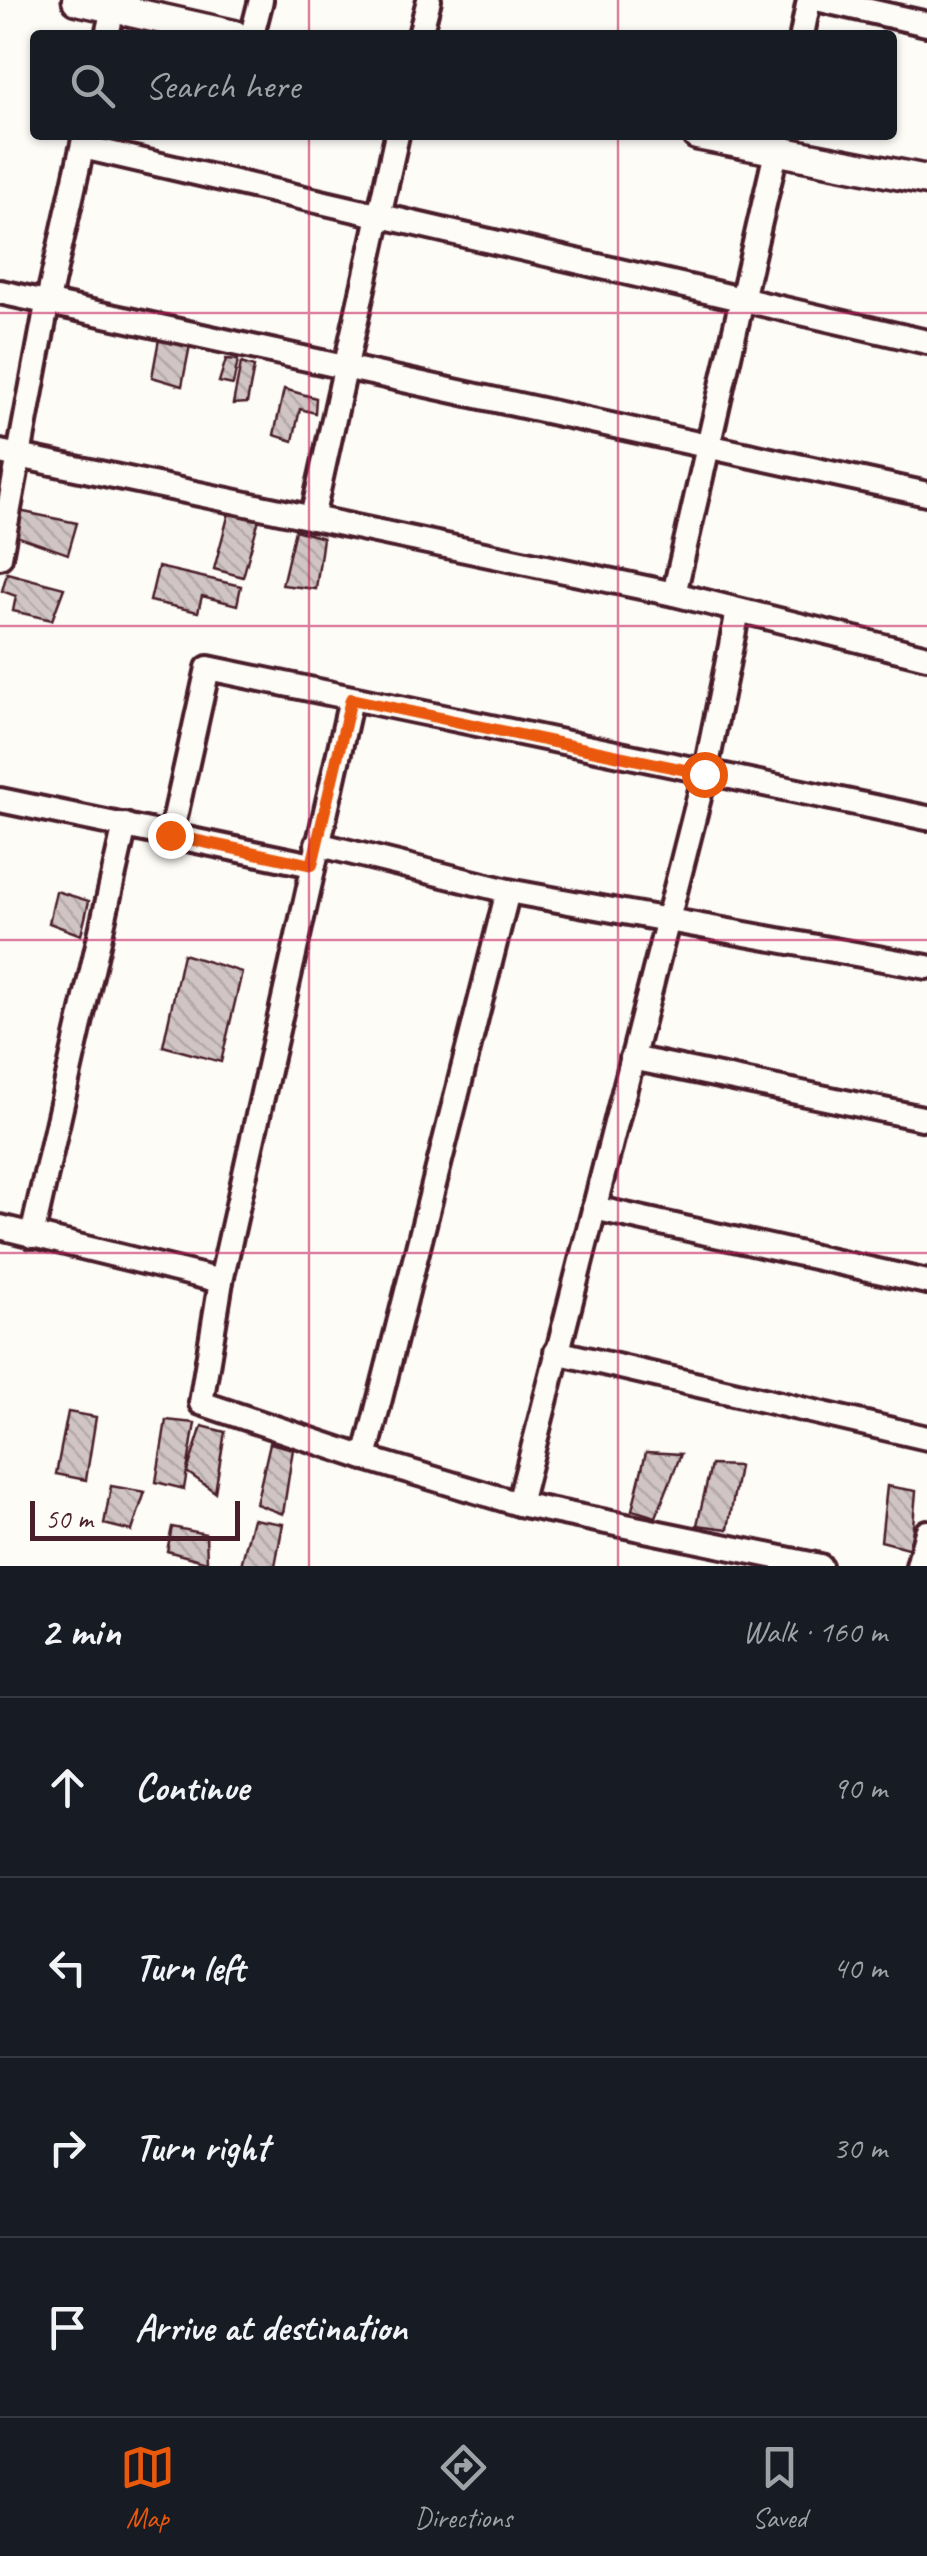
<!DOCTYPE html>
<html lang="en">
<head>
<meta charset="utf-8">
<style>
  body { margin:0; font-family:Caveat,sans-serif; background:#242831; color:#f1f3f6 }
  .scale { position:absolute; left:30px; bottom:25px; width:210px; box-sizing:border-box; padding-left:10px; border:5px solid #4a1f2b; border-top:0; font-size:28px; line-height:35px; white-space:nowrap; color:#4a1f2b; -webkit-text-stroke:8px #fdfcf7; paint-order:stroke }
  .stop { position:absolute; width:30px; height:30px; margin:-22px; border:8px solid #ea580c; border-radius:50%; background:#fff }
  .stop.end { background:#ea580c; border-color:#fff; box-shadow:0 2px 10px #0008 }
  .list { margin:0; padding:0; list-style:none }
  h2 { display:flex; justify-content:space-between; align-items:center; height:130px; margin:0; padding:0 40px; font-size:42px }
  h2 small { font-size:32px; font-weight:400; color:#9ea1a6 }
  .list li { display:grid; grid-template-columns:65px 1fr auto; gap:30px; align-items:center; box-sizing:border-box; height:180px; padding:0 40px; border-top:2px solid #363941 }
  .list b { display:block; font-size:38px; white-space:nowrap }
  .list em { font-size:32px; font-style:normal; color:#9ea1a6 }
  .icon { flex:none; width:55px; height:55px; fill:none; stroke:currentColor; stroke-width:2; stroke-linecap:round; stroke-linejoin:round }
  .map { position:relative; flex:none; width:927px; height:1566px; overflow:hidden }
  .search { position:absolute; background:#171b24; box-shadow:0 2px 8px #0004; left:30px; right:30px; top:30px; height:110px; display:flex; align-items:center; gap:25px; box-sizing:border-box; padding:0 35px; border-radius:10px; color:#9ea1a6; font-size:38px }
  .sheet { height:850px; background:#171b24 }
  nav { display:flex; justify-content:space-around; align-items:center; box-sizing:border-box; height:140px; border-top:2px solid #363941; background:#171b24; font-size:28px; color:#9ea1a6 }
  nav a { display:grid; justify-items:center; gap:5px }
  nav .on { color:#ea580c }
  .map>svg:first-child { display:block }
  .building { fill:url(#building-back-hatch); stroke:#4a1f2b; stroke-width:2.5 }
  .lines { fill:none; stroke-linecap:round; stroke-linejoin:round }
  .minor-casing { stroke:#4a1f2b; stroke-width:30 }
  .tertiary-casing { stroke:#4a1f2b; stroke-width:35 }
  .minor { stroke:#fdfcf7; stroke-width:22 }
  .tertiary { stroke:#fdfcf7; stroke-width:28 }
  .route { stroke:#ea580c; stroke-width:12 }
  .grid { fill:none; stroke:#c2185b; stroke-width:2.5; stroke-opacity:0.55 }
</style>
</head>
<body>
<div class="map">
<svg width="927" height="1566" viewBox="0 0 927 1566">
  <defs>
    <pattern id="building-back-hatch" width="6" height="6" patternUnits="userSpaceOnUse" patternTransform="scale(2.5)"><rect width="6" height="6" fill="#d0c5c4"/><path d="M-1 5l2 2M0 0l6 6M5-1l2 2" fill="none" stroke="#b4a9a9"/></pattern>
  </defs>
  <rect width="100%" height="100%" fill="#fdfcf7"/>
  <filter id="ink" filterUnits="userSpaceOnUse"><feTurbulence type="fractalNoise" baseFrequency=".01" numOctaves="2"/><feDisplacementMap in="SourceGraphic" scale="20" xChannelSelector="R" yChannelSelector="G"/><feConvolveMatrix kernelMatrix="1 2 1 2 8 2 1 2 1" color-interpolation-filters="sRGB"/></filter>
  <g filter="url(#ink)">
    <g class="building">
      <polygon points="159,339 190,345 182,386 152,377"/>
      <polygon points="226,359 238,360 233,385 219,382"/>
      <polygon points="241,363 254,367 247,403 233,404"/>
      <polygon points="284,389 316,398 315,413 300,409 293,441 274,435"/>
      <polygon points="19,511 77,523 68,554 16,536"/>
      <polygon points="229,513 259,519 243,577 214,569"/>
      <polygon points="295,530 323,538 316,589 282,585"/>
      <polygon points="158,567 241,586 237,605 202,596 198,612 150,601"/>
      <polygon points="7,573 64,588 52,620 13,611 16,596 2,591"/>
      <polygon points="56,891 89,901 81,935 49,923"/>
      <polygon points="183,954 242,972 221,1062 163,1046"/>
      <polygon points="68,1412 96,1417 86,1480 56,1474"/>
      <polygon points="166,1420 195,1423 184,1489 156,1482"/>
      <polygon points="202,1426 225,1432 215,1492 187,1472"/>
      <polygon points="270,1443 293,1449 283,1514 256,1504"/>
      <polygon points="646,1452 681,1454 656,1517 632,1510"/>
      <polygon points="711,1465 739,1466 728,1529 697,1525"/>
      <polygon points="111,1486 145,1492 132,1531 104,1524"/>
      <polygon points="887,1486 916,1491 911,1549 881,1541"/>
      <polygon points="253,1519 283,1524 275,1566 241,1565"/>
      <polygon points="172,1527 206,1534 207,1562 167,1551"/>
    </g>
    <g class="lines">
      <defs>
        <g id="minor">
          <polyline points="821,0 927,24"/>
          <polyline points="107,35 115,0"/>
          <polyline points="252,35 261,0"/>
          <polyline points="420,35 429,0"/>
          <polyline points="802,35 809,0"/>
          <polyline points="83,147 927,342"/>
          <polyline points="0,292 927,494"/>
          <polyline points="0,452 674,594 927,657"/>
          <polyline points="312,518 397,135"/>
          <polyline points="0,557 47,305 85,135"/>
          <polyline points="674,594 780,135"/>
          <polyline points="738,611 705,774 519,1504 820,1566"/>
          <polyline points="351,699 221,1281 201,1403 365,1458"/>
          <polyline points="0,800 312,865"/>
          <polyline points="171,835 208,668 927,818"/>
          <polyline points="317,844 508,891 927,967"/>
          <polyline points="508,891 365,1458 519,1504"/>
          <polyline points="632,1058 927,1119"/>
          <polyline points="594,1208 927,1282"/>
          <polyline points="0,1227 221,1281"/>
          <polyline points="32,1236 125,825"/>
          <polyline points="556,1352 927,1438"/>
          <polyline points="918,1566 927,1532"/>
        </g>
        <g id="tertiary">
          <polyline points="77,0 234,35"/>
          <polyline points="697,135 927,180"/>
        </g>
      </defs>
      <use href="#minor" class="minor-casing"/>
      <use href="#tertiary" class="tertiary-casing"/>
      <use href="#minor" class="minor"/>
      <use href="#tertiary" class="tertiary"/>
    </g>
  </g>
  <g class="lines" filter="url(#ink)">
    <polyline class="route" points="170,835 312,865 351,699 704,774"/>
  </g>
  <path class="grid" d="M309,0V35M618,0V35M309,135V1566M618,135V1566M0,313H927M0,626H927M0,940H927M0,1253H927"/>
</svg>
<div class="scale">50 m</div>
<div class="stop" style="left:704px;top:774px"></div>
<div class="stop end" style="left:170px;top:835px"></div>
<div class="search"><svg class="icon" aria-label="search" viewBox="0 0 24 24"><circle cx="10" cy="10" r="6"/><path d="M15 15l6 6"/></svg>Search here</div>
</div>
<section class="sheet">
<h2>2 min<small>Walk · 160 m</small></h2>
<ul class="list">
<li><svg class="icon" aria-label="ahead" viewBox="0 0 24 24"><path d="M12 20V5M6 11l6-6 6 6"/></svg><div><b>Continue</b></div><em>90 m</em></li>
<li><svg class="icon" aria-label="left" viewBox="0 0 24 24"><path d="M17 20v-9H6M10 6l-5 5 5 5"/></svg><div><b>Turn left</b></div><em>40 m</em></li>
<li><svg class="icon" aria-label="right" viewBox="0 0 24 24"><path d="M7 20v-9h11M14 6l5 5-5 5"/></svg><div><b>Turn right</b></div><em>30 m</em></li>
<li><svg class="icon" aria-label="arrive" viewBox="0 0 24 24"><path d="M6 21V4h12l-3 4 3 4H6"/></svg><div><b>Arrive at destination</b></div></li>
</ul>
</section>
<nav>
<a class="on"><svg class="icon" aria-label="map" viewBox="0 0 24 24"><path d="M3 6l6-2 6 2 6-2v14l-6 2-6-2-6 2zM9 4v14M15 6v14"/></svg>Map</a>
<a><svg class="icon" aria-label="directions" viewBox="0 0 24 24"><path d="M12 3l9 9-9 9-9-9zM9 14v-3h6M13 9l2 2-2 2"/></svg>Directions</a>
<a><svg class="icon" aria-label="saved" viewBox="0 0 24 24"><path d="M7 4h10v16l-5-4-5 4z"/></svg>Saved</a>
</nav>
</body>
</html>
